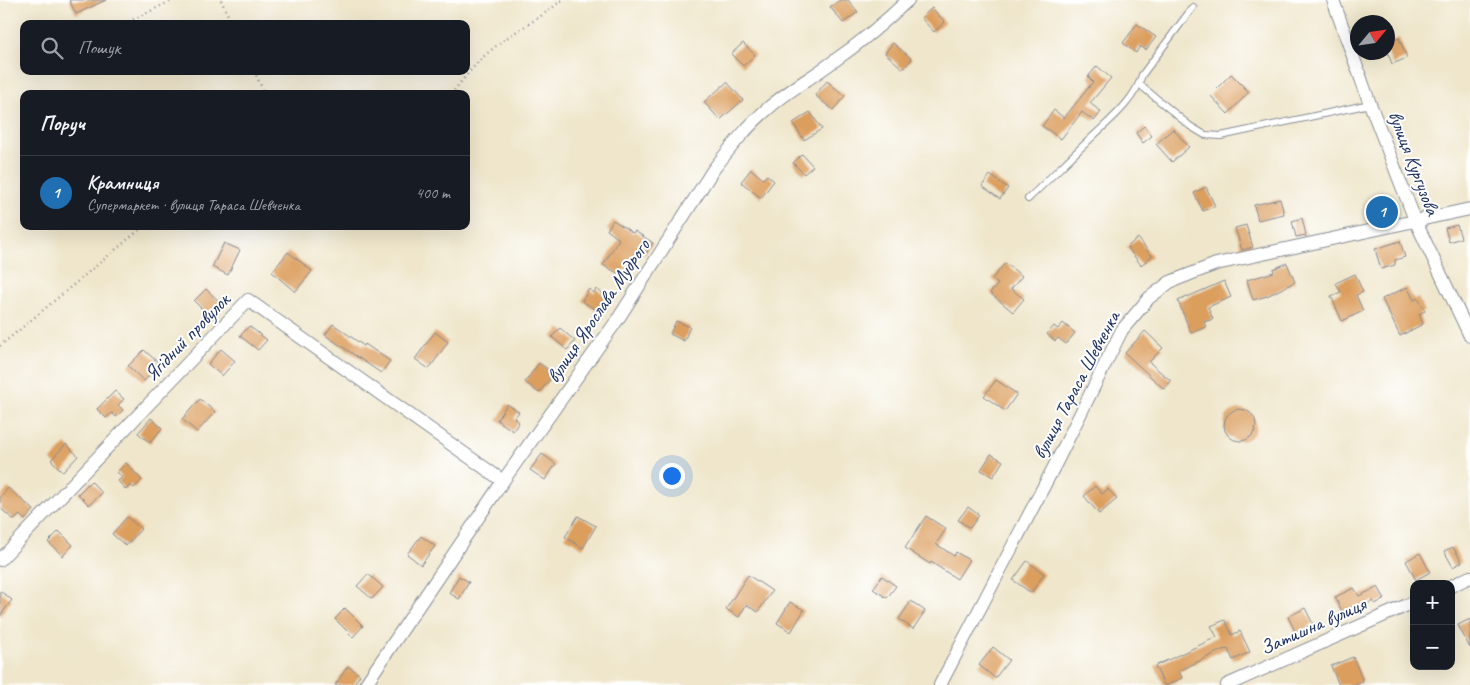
<!DOCTYPE html>
<html lang="uk">
<head>
<meta charset="utf-8">
<style>
  body { margin:0; font-family:Caveat,sans-serif; background:#242831; color:#f1f3f6 }
  .controls { position:absolute; right:15px; bottom:15px; display:grid; overflow:hidden; border-radius:10px; box-shadow:0 5px 20px #0002 }
  .controls button { width:45px; height:45px; display:grid; place-items:center; padding:0; border:0; border-bottom:1px solid #363941; background:#171b24; color:#f1f3f6; font:25px sans-serif }
  .compass { position:absolute; left:1350px; top:15px; width:45px; height:45px; border-radius:50%; background:#171b24; box-shadow:0 5px 20px #0002; rotate:61deg }
  .you { position:absolute; left:671px; top:475px; width:18px; height:18px; margin:-12px; border:4px solid #fff; border-radius:50%; background:#1a73e8; box-shadow:0 0 0 8px #1a73e833 }
  .badge { display:grid; place-items:center; width:32px; height:32px; border-radius:50%; background:#1f6fb2; color:#fff; font-size:16px; font-weight:700 }
  .pin { position:absolute; translate:-50% -50%; border:2px solid #fff; box-shadow:0 1px 5px #0006 }
  .list { margin:0; padding:0; list-style:none }
  h2 { display:flex; justify-content:space-between; align-items:center; height:65px; margin:0; padding:0 20px; font-size:21px }
  h2 small { font-size:16px; font-weight:400; color:#9ea1a6 }
  .list li { display:grid; grid-template-columns:32px 1fr auto; gap:15px; align-items:center; box-sizing:border-box; height:75px; padding:0 20px; border-top:1px solid #363941 }
  .list b { display:block; font-size:19px; white-space:nowrap }
  .list p { margin:0; font-size:16px; white-space:nowrap; color:#9ea1a6 }
  .list em { font-size:16px; font-style:normal; color:#9ea1a6 }
  .icon { flex:none; width:28px; height:28px; fill:none; stroke:currentColor; stroke-width:2; stroke-linecap:round; stroke-linejoin:round }
  .map { position:relative; flex:none; width:1470px; height:685px; overflow:hidden }
  .search { position:absolute; background:#171b24; box-shadow:0 5px 20px #0002; left:20px; top:20px; width:450px; height:55px; display:flex; align-items:center; gap:12px; box-sizing:border-box; padding:0 18px; border-radius:10px; color:#9ea1a6; font-size:19px }
  .panel { position:absolute; background:#171b24; box-shadow:0 5px 20px #0002; left:20px; top:90px; width:450px; height:140px; border-radius:10px }
  .map>svg:first-child { display:block }
  .building { fill:#dc9e5d }
  .lines { fill:none; stroke-linecap:round; stroke-linejoin:round }
  .service-casing { stroke:#858a94; stroke-width:8 }
  .minor-casing { stroke:#858a94; stroke-width:14 }
  .path { stroke:#858a94; stroke-width:2.5; stroke-dasharray:1 4; stroke-linecap:butt }
  .service { stroke:#fff; stroke-width:6 }
  .minor { stroke:#fff; stroke-width:12 }
  .labels { text-anchor:middle; dominant-baseline:central; stroke-width:4; stroke-linejoin:round; paint-order:stroke }
  .street-label { font-size:20px; fill:#1b2f5e; stroke:#fff }
</style>
</head>
<body>
<div class="map">
<svg width="1470" height="685" viewBox="0 0 1470 685">
  <rect width="100%" height="100%" fill="#fff"/>
  <filter id="ink" filterUnits="userSpaceOnUse"><feTurbulence type="fractalNoise" baseFrequency=".02" numOctaves="2"/><feDisplacementMap in="SourceGraphic" scale="10" xChannelSelector="R" yChannelSelector="G"/><feConvolveMatrix kernelMatrix="1 2 1 2 8 2 1 2 1" color-interpolation-filters="sRGB"/></filter>
  <filter id="wash" filterUnits="userSpaceOnUse"><feTurbulence type="fractalNoise" baseFrequency=".0096" numOctaves="4" result="noise"/><feDisplacementMap in="SourceGraphic" scale="20" xChannelSelector="R" yChannelSelector="G"/><feGaussianBlur stdDeviation="1.12" result="paint"/><feColorMatrix in="noise" values="0 0 0 0 0 0 0 0 0 0 0 0 0 0 0 0 0 1.4 0 .05"/><feComposite in="paint" operator="in"/></filter>
  <g filter="url(#wash)">
    <rect width="100%" height="100%" fill="#efe6cb"/>
    <g id="blocks">
      <g class="building">
        <polygon points="69,0 106,0 76,14"/>
        <polygon points="840,0 848,0 858,12 843,23 830,7"/>
        <polygon points="932,8 945,22 934,32 921,18"/>
        <polygon points="1137,24 1156,37 1146,50 1140,46 1136,53 1123,43"/>
        <polygon points="1399,38 1407,58 1392,64 1388,53 1388,43"/>
        <polygon points="743,43 755,55 743,66 731,54"/>
        <polygon points="893,43 912,59 903,69 885,53"/>
        <polygon points="1097,66 1111,78 1090,103 1101,112 1094,121 1082,112 1061,139 1042,126 1054,110 1064,118 1093,82 1088,77"/>
        <polygon points="1231,74 1249,92 1228,114 1210,95"/>
        <polygon points="827,81 845,96 833,110 815,95"/>
        <polygon points="727,82 743,100 720,120 704,102"/>
        <polygon points="810,112 822,129 804,140 793,123"/>
        <polygon points="1144,126 1152,136 1143,143 1136,133"/>
        <polygon points="1173,129 1189,147 1172,162 1156,144"/>
        <polygon points="802,154 813,166 804,174 793,163"/>
        <polygon points="751,169 763,179 767,175 774,181 761,198 741,182"/>
        <polygon points="990,175 1008,188 1000,199 982,186"/>
        <polygon points="1206,187 1215,206 1203,211 1194,193"/>
        <polygon points="1280,199 1284,214 1258,220 1254,205"/>
        <polygon points="1392,204 1394,217 1373,221 1371,208"/>
        <polygon points="1302,218 1306,235 1296,237 1292,221"/>
        <polygon points="613,220 633,233 635,231 653,243 645,255 637,250 621,275 603,265 619,239 607,230"/>
        <polygon points="1246,225 1253,247 1242,250 1235,228"/>
        <polygon points="1457,225 1461,238 1449,242 1445,228"/>
        <polygon points="1138,238 1152,256 1141,265 1127,247"/>
        <polygon points="1400,241 1405,257 1395,260 1395,265 1381,269 1375,249"/>
        <polygon points="224,243 240,250 228,275 212,267"/>
        <polygon points="288,252 312,271 295,292 272,272"/>
        <polygon points="1005,263 1022,276 1011,289 1024,299 1013,312 990,293 998,284 992,279"/>
        <polygon points="1287,263 1295,282 1267,296 1253,300 1247,280 1274,272 1273,269"/>
        <polygon points="1355,274 1363,292 1356,295 1363,311 1342,321 1331,296 1341,292 1336,283"/>
        <polygon points="1224,281 1231,297 1208,307 1213,319 1204,322 1206,327 1191,333 1178,301"/>
        <polygon points="1407,287 1414,300 1418,298 1425,311 1419,314 1423,324 1400,336 1382,299"/>
        <polygon points="206,289 224,306 212,319 194,301"/>
        <polygon points="589,289 594,293 596,289 609,297 599,312 582,301"/>
        <polygon points="676,321 690,327 684,341 670,334"/>
        <polygon points="1063,323 1075,333 1066,344 1058,338 1055,341 1047,334 1054,326 1058,329"/>
        <polygon points="333,324 364,346 365,344 390,361 381,373 325,335"/>
        <polygon points="249,326 267,340 258,350 240,336"/>
        <polygon points="560,328 575,341 567,350 552,337"/>
        <polygon points="1145,331 1163,348 1149,362 1171,381 1164,389 1125,353"/>
        <polygon points="435,332 448,342 429,369 415,359"/>
        <polygon points="221,349 235,361 222,376 208,364"/>
        <polygon points="144,350 160,364 144,381 128,366"/>
        <polygon points="539,363 549,370 547,373 552,377 539,393 525,382"/>
        <polygon points="996,380 1017,394 1005,411 984,396"/>
        <polygon points="115,391 124,399 118,405 123,410 116,417 112,413 106,418 97,409"/>
        <polygon points="200,399 215,412 197,432 182,419"/>
        <polygon points="507,404 519,412 514,418 519,422 513,431 497,420"/>
        <circle cx="1240" cy="425" r="16"/>
        <polygon points="151,418 162,428 150,443 138,433"/>
        <polygon points="66,444 78,456 63,472 51,460"/>
        <polygon points="542,454 556,464 545,480 530,470"/>
        <polygon points="991,454 1003,461 993,477 981,470"/>
        <polygon points="126,463 142,480 134,488 130,485 126,490 118,481 122,477 117,472"/>
        <polygon points="91,481 102,493 89,505 78,494"/>
        <polygon points="1095,486 1102,494 1108,489 1117,499 1099,514 1084,496"/>
        <polygon points="8,488 34,510 25,520 20,515 14,520 0,508 0,498"/>
        <polygon points="968,507 979,515 970,528 958,520"/>
        <polygon points="578,516 596,526 583,548 565,537"/>
        <polygon points="926,516 946,529 936,544 954,556 956,552 969,560 957,579 931,562 930,564 905,548"/>
        <polygon points="127,517 141,529 126,546 112,534"/>
        <polygon points="59,531 73,545 63,556 48,542"/>
        <polygon points="421,536 435,546 421,565 407,554"/>
        <polygon points="1453,547 1462,562 1453,567 1444,551"/>
        <polygon points="1420,553 1430,572 1416,580 1406,561"/>
        <polygon points="1027,561 1044,574 1031,593 1013,580"/>
        <polygon points="368,574 383,587 372,599 357,586"/>
        <polygon points="748,575 772,591 758,612 746,605 739,617 726,609"/>
        <polygon points="459,576 469,582 459,599 449,593"/>
        <polygon points="882,576 896,586 887,598 873,589"/>
        <polygon points="1378,587 1385,599 1375,604 1373,601 1344,615 1335,597 1354,588 1359,596"/>
        <polygon points="0,591 12,600 0,616"/>
        <polygon points="911,601 925,611 913,629 899,619"/>
        <polygon points="790,602 804,610 791,632 777,623"/>
        <polygon points="345,608 363,626 353,637 335,619"/>
        <polygon points="1305,608 1313,624 1296,633 1288,617"/>
        <polygon points="1470,619 1470,648 1458,625"/>
        <polygon points="1225,620 1232,635 1240,631 1250,652 1233,660 1228,649 1222,650 1179,671 1182,678 1168,685 1164,685 1155,666 1217,637 1211,626"/>
        <polygon points="993,647 1009,660 995,678 979,665"/>
        <polygon points="1353,657 1363,681 1352,685 1339,685 1331,666"/>
        <polygon points="348,666 360,675 353,685 335,685"/>
      </g>
    </g>
  </g>
  <g filter="url(#ink)">
    <use href="#blocks" fill-opacity="0" stroke="#858a94" stroke-width="1"/>
    <g class="lines">
      <defs>
        <g id="service">
          <polyline points="1139,84 1190,126 1205,135 1221,136 1370,104"/>
          <path d="M1028,199C1048,180 1067,161 1086,143C1106,123 1134,103 1142,75L1193,7"/>
        </g>
        <g id="minor">
          <polyline points="1333,0 1370,104 1415,220 1470,336"/>
          <polyline points="0,560 248,300 503,481"/>
          <polyline points="1451,586 1470,577"/>
          <path d="M365,685L503,481L618,319L713,170C731,147 749,124 772,105C791,89 814,76 834,61C860,43 885,22 908,0"/>
          <polyline points="940,685 1056,463 1122,330 1149,298 1170,282 1216,264 1470,209"/>
          <polyline points="1227,685 1414,602"/>
        </g>
      </defs>
      <use href="#service" class="service-casing"/>
      <use href="#minor" class="minor-casing"/>
      <g class="path">
        <polyline points="221,0 232,24"/>
        <polyline points="124,24 173,0"/>
        <polyline points="254,71 265,94"/>
        <path d="M451,94C463,80 475,63 490,51C513,31 539,20 562,0"/>
        <polyline points="0,346 144,226"/>
      </g>
      <use href="#service" class="service"/>
      <use href="#minor" class="minor"/>
    </g>
  </g>
  <g class="labels">
    <g class="street-label">
      <text transform="translate(1414 163) rotate(69)">вулиця Кургузова</text>
      <text transform="translate(598 311) rotate(-56)">вулиця Ярослава Мудрого</text>
      <text transform="translate(187 337) rotate(-46)">Ягідний провулок</text>
      <text transform="translate(1076 385) rotate(-62)">вулиця Тараса Шевченка</text>
      <text transform="translate(1313 626) rotate(-24)">Затишна вулиця</text>
    </g>
  </g>
</svg>
<div class="controls">
<button>+</button>
<button>−</button>
</div>
<svg class="compass" viewBox="-18 -18 36 36"><path d="M0-13l5 13h-10z" fill="#e53935"/><path d="M0 13l5-13h-10z" fill="#9ea1a6"/></svg>
<div class="you"></div>
<div class="pin badge" style="left:1382px;top:212px">1</div>
<div class="search"><svg class="icon" aria-label="search" viewBox="0 0 24 24"><circle cx="10" cy="10" r="6"/><path d="M15 15l6 6"/></svg>Пошук</div>
<section class="panel">
<h2>Поруч<small></small></h2>
<ul class="list">
<li><span class="badge">1</span><div><b>Крамниця</b><p>Супермаркет · вулиця Тараса Шевченка</p></div><em>400 m</em></li>
</ul>
</section>
</div>
</body>
</html>
